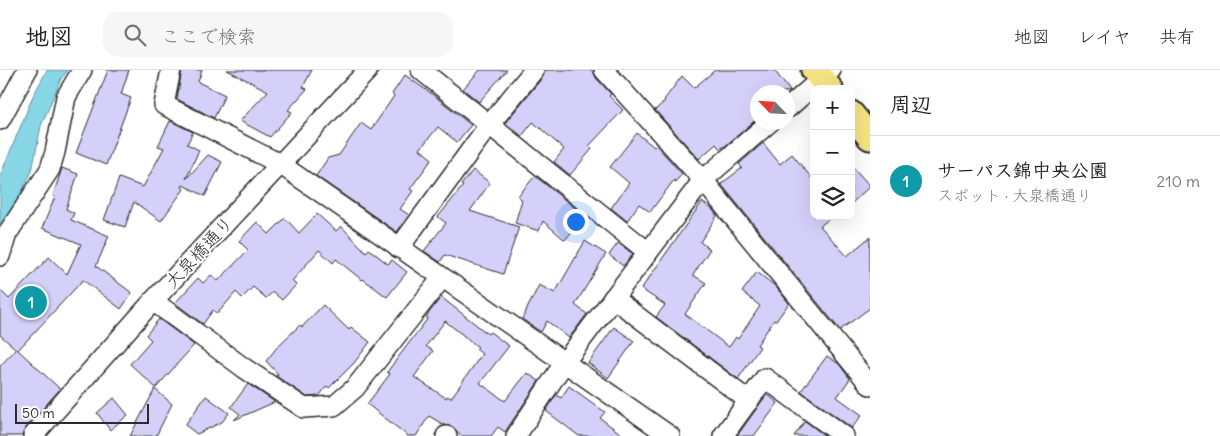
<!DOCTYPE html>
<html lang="ja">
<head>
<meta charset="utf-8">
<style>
  body { margin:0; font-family:Delius,"Klee One",sans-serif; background:#f6f6f6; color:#222 }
  .controls { position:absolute; right:15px; top:15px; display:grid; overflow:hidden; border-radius:10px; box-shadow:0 5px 20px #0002 }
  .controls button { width:45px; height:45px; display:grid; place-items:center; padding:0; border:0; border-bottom:1px solid #e0e0e0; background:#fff; color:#222; font:25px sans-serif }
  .compass { position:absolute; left:750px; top:15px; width:45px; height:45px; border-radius:50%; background:#fff; box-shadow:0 5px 20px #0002; rotate:295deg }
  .scale { position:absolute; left:15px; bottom:12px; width:134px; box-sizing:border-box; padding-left:5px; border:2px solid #2b2b2b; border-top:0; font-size:14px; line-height:18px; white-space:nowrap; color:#2b2b2b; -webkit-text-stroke:4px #fff; paint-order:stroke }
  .you { position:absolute; left:575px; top:151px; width:18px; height:18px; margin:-12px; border:4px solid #fff; border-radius:50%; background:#1a73e8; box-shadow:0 0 0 8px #1a73e833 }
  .badge { display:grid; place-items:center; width:32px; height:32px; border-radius:50%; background:#b45309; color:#fff; font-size:16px; font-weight:700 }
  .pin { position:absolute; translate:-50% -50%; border:2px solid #fff; box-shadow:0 1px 5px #0006 }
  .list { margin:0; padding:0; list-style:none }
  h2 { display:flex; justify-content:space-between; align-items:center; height:65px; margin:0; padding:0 20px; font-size:21px }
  h2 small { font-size:16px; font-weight:400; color:#767676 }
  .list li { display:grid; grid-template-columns:32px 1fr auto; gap:15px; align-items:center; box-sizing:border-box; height:90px; padding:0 20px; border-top:1px solid #e0e0e0 }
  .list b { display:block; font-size:19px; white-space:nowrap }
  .list p { margin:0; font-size:16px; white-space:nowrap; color:#767676 }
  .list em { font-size:16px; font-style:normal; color:#767676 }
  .icon { flex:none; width:28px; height:28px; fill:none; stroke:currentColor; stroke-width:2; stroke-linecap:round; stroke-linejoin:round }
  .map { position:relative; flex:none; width:870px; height:366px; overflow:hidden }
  header { display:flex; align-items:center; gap:30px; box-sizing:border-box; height:70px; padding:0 25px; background:#fff; border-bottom:1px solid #e0e0e0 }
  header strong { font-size:24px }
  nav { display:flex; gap:28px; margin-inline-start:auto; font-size:18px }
  .search { width:350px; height:45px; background:#f6f6f6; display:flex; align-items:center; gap:12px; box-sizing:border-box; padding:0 18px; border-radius:15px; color:#767676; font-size:19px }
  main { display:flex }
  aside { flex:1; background:#fff }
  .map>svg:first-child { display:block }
  .water { fill:#87d6e5; stroke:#62929b }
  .building { fill:#d5d0f9; stroke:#2b2b2b; fill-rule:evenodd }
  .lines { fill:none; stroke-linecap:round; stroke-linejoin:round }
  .minor-casing { stroke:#2b2b2b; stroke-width:22 }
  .major-casing { stroke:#2b2b2b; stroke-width:29 }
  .minor { stroke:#fff; stroke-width:19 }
  .major { stroke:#f5e382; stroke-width:25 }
  .labels { text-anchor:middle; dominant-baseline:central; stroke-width:4; stroke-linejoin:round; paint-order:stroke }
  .street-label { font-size:18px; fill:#2b2b2b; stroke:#fff }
</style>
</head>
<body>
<header>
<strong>地図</strong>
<div class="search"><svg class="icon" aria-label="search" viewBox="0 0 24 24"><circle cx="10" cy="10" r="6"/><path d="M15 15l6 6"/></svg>ここで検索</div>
<nav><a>地図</a><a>レイヤ</a><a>共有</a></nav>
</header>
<main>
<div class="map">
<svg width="870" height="366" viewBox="0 0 870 366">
  <rect width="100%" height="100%" fill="#fff"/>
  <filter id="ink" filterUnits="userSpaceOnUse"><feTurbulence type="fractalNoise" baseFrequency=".02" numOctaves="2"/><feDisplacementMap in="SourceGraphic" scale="10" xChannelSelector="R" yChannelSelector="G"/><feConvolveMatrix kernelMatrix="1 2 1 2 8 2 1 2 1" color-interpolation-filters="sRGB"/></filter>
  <g filter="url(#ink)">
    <polygon class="water" points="47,0 68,0 61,9 41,56 32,101 5,156 0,170 0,106 33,26"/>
    <g class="building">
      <polygon points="108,0 129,0 121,24 131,28 106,95 76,83"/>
      <polygon points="182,0 202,0 198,12 225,25 214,48 177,29"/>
      <polygon points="227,0 312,0 303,17 307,19 288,40 292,42 270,67 240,51 268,21"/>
      <polygon points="480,0 507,0 479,32 463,19"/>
      <polygon points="545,0 593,0 596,8 611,24 609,26 623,40 589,76 592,79 570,105 554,92 564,79 533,52 522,66 505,53 543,7"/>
      <polygon points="715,0 774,0 790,21 789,22 758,22 758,48 725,76 720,79 716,74 699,89 655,40 665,31 664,30 682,6 694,18"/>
      <polygon points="405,5 436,27 471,55 457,72 438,57 420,79 432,89 410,119 413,121 400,139 409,145 397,162 316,106 328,88 339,85 361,53 371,60 394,26 392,24"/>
      <polygon points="170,51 193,62 187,74 199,80 186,109 208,85 222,92 205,126 183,115 182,117 184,119 161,151 134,132 125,157 104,150 119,108 143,117 164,78 158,76"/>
      <polygon points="637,63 654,77 656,75 682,104 675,112 674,110 650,142 639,134 627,151 611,138 629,113 610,97"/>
      <polygon points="763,73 780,94 792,84 814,111 814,146 833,146 820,156 847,186 870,167 870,238 840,260 721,114 742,98 739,94"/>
      <polygon points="851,95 870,116 851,134"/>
      <polygon points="62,98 78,104 66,139 74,143 71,150 109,166 96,196 132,223 121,239 83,210 18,280 60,319 25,359 22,366 0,366 0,296 16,279 0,265 0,220 9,229 49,187 67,204 81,174 42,158 55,127 53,126"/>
      <polygon points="473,100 490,113 470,141 519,157 503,204 445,185 440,192 424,181 446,153 438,147 463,116 461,115"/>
      <polygon points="535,106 585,146 565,170 543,151 539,161 515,153 522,130 518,126"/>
      <polygon points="702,132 712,139 717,146 700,172 710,179 693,205 706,213 685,244 729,277 736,267 738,269 760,236 742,222 757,202 775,216 789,233 776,251 774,250 757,275 760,277 738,309 656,247 665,235 641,219"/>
      <polygon points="317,144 336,161 341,156 366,182 369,179 388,194 392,190 407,202 387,227 363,209 362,210 336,189 333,193 319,180 292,211 296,215 282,230 273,222 266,228 253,217 242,228 236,222 217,244 213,240 203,254 175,233 198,208 203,213 211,205 218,211 248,180 239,171 257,152 269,164 285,148 299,163"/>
      <polygon points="585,171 606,184 575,235 587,244 569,268 547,251 541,262 522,249 539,215 555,223"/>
      <polygon points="618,173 633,184 623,196 609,185"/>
      <path d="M441,227L488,264L490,262L509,276L480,313L505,331L527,303L539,311L505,362L498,357L491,366H461L453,357L444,355L429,346L416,366H408L367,334L390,304L387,302L428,248L426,247ZM445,251L478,277L476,279L482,284L451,328L447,326L446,328L414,307L433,281L426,276Z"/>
      <polygon points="323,235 349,260 351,257 370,272 354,293 329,318 327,316 319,326 307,327 276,306 278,304 266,291 279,275 300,255 302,257"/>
      <polygon points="159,249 194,275 156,318 130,294 151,270 146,265"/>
      <polygon points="614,257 634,271 608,308 588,293"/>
      <polygon points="827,286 839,294 850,309 837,327 862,345 852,358 801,321"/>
      <polygon points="248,314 275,332 234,350 240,344 231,337"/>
      <polygon points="569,316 605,342 600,348 624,366 579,366 546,341 556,325 561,328"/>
      <polygon points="155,319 172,334 156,366 130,366"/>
      <polygon points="767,324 778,333 754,366 737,366"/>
      <polygon points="206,326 229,343 222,352 197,364 185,355"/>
      <polygon points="114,328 128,345 110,360 97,343"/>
      <polygon points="805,351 824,365 824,366 794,366"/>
    </g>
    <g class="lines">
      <defs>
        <g id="minor">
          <polyline points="171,0 164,35 280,94 670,366"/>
          <polyline points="421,0 648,182"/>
          <polyline points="604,0 703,110 870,315"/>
          <polyline points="788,38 831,0"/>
          <polyline points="0,50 27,0"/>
          <polyline points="399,178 489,55 534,0"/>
          <polyline points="0,186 7,164 50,99 55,82 66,27 82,0"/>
          <polyline points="613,228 749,331"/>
          <polyline points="153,231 244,298 304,338 334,336 355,318 442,208"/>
          <polyline points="33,366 153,231 368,0"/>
          <polyline points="446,366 447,366"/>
          <polyline points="516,366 564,293 703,110 770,52"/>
          <polyline points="723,366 765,308 844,366"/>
        </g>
        <g id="major">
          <polyline points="814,0 830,19"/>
          <polyline points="851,44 870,67"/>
        </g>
      </defs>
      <use href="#minor" class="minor-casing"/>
      <use href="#major" class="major-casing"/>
      <use href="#minor" class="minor"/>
      <use href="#major" class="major"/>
    </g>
  </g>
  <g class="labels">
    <g class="street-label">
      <text transform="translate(199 182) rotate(-47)">大泉橋通り</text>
    </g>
  </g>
</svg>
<div class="controls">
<button>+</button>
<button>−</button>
<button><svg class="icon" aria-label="layers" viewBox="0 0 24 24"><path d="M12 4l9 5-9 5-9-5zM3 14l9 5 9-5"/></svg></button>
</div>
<svg class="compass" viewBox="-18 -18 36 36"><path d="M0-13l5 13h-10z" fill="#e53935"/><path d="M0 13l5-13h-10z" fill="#767676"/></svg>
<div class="scale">50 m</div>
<div class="you"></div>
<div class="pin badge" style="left:31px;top:232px;background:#0f9aa8">1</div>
</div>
<aside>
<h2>周辺<small></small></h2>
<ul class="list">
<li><span class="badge" style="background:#0f9aa8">1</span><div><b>サーパス錦中央公園</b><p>スポット · 大泉橋通り</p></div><em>210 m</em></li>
</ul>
</aside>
</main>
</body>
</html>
